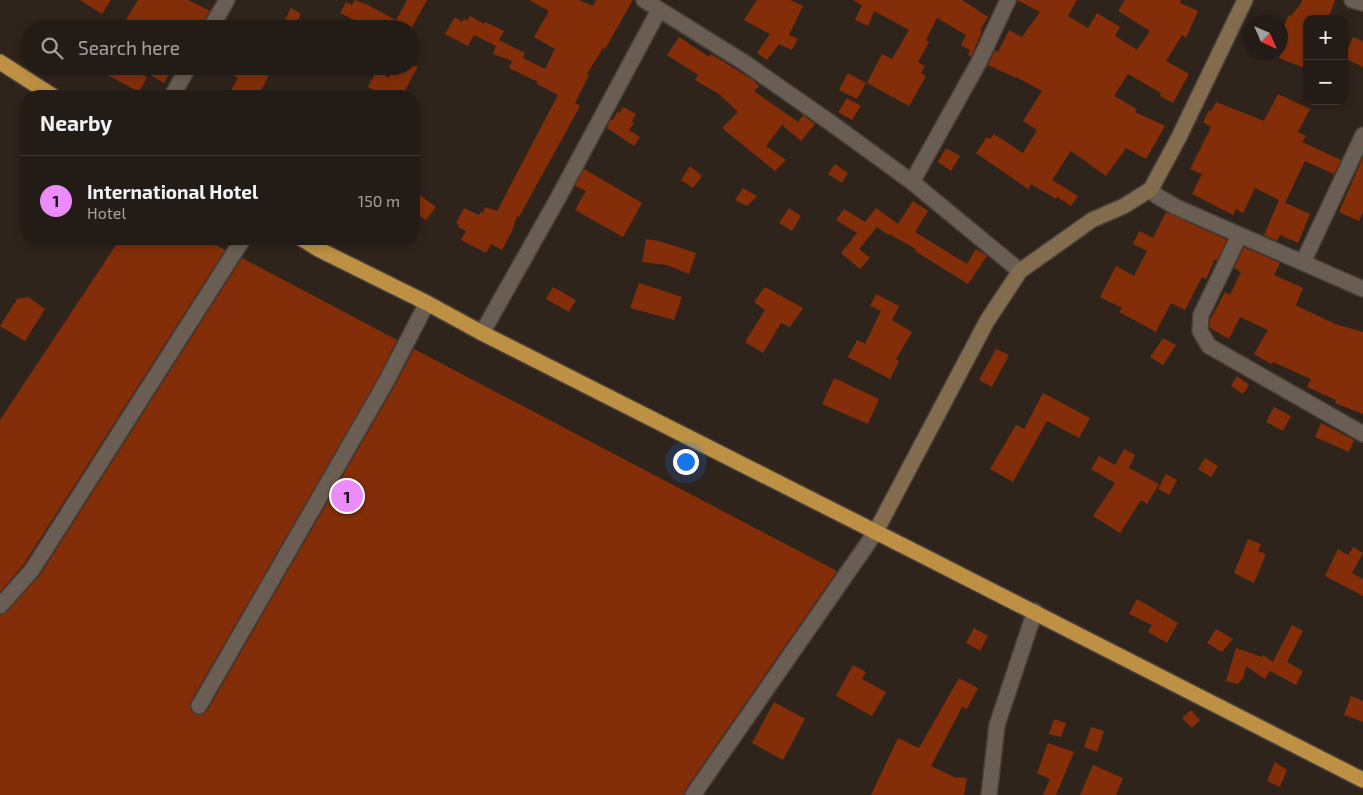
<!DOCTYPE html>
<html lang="en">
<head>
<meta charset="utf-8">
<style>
  body { margin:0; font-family:"Exo 2",sans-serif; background:#2b241e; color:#f1f3f6 }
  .controls { position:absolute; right:15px; top:15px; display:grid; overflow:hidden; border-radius:10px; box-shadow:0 2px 8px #0003 }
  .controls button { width:45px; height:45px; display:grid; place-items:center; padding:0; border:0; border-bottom:1px solid #403934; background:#231b15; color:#f1f3f6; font:25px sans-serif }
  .compass { position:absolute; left:1243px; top:15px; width:45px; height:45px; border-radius:50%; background:#231b15; box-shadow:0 2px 8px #0003; rotate:135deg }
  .you { position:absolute; left:685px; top:461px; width:18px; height:18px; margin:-12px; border:4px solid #fff; border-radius:50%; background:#1a73e8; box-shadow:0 0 0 8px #1a73e833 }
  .badge { display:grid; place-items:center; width:32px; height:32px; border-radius:50%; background:#ec8cfb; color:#111; font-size:16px; font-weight:700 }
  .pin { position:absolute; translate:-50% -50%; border:2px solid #fff; box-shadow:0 1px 5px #0006 }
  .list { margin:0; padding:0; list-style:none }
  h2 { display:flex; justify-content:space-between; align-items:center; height:65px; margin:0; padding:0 20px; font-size:21px }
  h2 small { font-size:16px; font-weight:400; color:#a3a1a0 }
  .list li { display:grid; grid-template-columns:32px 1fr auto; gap:15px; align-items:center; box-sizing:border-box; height:90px; padding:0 20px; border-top:1px solid #403934 }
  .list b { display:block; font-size:19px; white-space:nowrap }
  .list p { margin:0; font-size:16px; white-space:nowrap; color:#a3a1a0 }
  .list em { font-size:16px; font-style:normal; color:#a3a1a0 }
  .icon { flex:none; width:28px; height:28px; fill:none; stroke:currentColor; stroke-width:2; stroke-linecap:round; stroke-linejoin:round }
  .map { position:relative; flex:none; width:1363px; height:795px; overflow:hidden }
  .search { position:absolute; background:#231b15; box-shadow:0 2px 8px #0003; left:20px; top:20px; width:400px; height:55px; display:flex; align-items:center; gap:12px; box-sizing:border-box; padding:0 18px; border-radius:28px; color:#a3a1a0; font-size:19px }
  .panel { position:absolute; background:#231b15; box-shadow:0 2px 8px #0003; left:20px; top:90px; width:400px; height:155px; border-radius:20px }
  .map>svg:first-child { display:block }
  .building { fill:#832e09 }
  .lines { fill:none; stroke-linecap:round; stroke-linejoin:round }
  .street-casing { stroke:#494039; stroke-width:18 }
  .secondary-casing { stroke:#494039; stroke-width:18 }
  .highway-casing { stroke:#494039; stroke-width:18 }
  .street { stroke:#6a5d53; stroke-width:15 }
  .secondary { stroke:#836c4e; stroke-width:15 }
  .highway { stroke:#bd9043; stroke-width:15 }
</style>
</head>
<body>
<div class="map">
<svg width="1363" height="795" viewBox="0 0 1363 795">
  <rect width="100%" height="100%" fill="#2f241c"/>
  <g class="building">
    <polygon points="80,0 111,0 102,14"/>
    <polygon points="138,0 188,0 210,11 204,21 200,19 195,29 120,29"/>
    <polygon points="355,0 368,5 396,20 407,0 427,0 411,29 374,29 359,20 358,22 340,13 346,2 352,5"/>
    <polygon points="529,0 579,0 593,6 596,0 633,0 605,49 603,48 587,74 589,75 575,103 580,106 519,217 517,216 512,231 502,250 491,244 486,253 461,240 466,231 458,227 459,224 456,223 464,208 479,215 481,212 483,213 485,207 497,211 558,95 537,84 538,82 509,68 512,61 493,54 496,45 496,46 474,35 468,46 445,34 455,17 462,22 464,18 467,21 470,16 484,24 485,22 504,31 499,40 525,53 523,58 545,69 555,49 534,37 549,11"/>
    <polygon points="757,0 790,0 803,6 789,35 798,39 792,50 779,44 767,60 757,53 770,34 744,20"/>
    <polygon points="853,0 962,0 988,17 980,30 982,31 971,57 968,55 970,50 961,45 966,35 937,18 926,40 929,42 918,62 925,66 921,73 926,76 909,106 867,83 882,54 892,59 909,30 874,11 868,26 855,20 862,5"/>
    <polygon points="1017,0 1077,0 1068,16 1088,28 1097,13 1120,27 1115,36 1137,50 1150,31 1118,11 1125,0 1181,0 1180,3 1198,11 1186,38 1182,35 1166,61 1189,74 1173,103 1160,96 1161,93 1128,74 1114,96 1137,109 1135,112 1165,126 1146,159 1126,148 1106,176 1071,151 1052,180 1078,196 1071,206 1057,197 1056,199 1031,184 1028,189 976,153 987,137 990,139 994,134 1023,153 1037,130 1023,121 1042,91 1016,77 1016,78 988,65 995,50 998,52 1009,30 1022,37 1040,12"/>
    <polygon points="1302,0 1335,0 1328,19 1307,19 1307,69 1279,58 1285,45 1280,43 1280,26 1283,27 1289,15 1291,16 1300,5"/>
    <polygon points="291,8 301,14 294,29 280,29"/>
    <polygon points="227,19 247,29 221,29"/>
    <polygon points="679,37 709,57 711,54 753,80 759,86 754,91 798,122 803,115 815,124 801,141 782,125 766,146 786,160 775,171 722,128 738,112 719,94 695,80 698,75 667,55"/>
    <polygon points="1353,37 1363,41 1363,67 1344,58"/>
    <polygon points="91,66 126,66 147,77 139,92"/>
    <polygon points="135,66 174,66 164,83"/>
    <polygon points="216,66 253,66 252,70 258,72 261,66 274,66 258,96 228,96 238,78"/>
    <polygon points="395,66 418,66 402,96 385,96 368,87 376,71 389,78"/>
    <polygon points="848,73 866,83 857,99 839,90"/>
    <polygon points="1278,94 1310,109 1298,132 1306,136 1302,142 1341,160 1334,174 1305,161 1285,203 1255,188 1243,213 1236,209 1233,215 1192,194 1202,174 1190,169 1211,127 1203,122 1209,110 1211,111 1216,102 1264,121"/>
    <polygon points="847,98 861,106 852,120 838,112"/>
    <polygon points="623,107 636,114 632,121 634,123 629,130 640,137 634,146 607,128 611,119 613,120 617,112 619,113"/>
    <polygon points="946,148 960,156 951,171 938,162"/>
    <polygon points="1363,157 1363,212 1359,221 1339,212"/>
    <polygon points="835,164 848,173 842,183 828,174"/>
    <polygon points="690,166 702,176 693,188 681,180"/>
    <polygon points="584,169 642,203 623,237 575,210 586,191 575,186"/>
    <polygon points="743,188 757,196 747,206 735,200"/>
    <polygon points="414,191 436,207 426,220 414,212"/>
    <polygon points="1279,200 1310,214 1298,243 1280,235 1277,241 1264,235"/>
    <polygon points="913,201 928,211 915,232 967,264 976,249 987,256 968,284 915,251 916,249 889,234 888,235 877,227 859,249 870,258 860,269 841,253 857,233 836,220 844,209 865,222 876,208 898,224"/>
    <polygon points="789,208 801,216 792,231 779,223"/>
    <polygon points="1166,212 1227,240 1217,260 1215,259 1206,279 1202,277 1185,310 1171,303 1156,332 1119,312 1122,308 1100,297 1116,266 1134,276 1147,251 1133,244 1139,231 1153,238"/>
    <polygon points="120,239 204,239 225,250 24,564 0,592 0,420"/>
    <polygon points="646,239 659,241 696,253 689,274 667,265 642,262"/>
    <polygon points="1244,247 1280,263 1274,275 1303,288 1296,305 1297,306 1335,324 1363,332 1363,414 1335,403 1336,400 1307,387 1311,379 1273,362 1271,364 1254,354 1268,330 1240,317 1229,339 1210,328 1210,320 1225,292 1230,295 1241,272 1234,268"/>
    <polygon points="242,258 397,340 378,378 191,701 190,706 191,711 195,714 199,715 207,711 394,387 414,349 837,571 685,790 684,795 0,795 0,615 7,612 40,575"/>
    <polygon points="639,283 682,297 674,320 630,308"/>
    <polygon points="553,287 576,300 569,312 546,299"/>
    <polygon points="765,287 803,308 790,327 781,323 763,353 745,342 765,310 754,302"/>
    <polygon points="876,294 899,306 892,320 912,332 896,359 899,361 890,379 848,357 857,340 865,344 881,311 870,306"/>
    <polygon points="28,297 45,309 25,341 0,326 17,299"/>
    <polygon points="1163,338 1176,345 1163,365 1150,357"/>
    <polygon points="996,349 1009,355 992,387 979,380"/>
    <polygon points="1237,376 1249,385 1243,394 1231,386"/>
    <polygon points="834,378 879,399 868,424 822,404"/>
    <polygon points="1043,393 1090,418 1079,438 1047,421 1013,482 990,469 1016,425 1024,429"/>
    <polygon points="1274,407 1291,416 1283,431 1266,422"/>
    <polygon points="1321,423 1354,440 1349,452 1315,437"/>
    <polygon points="1124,449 1135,455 1129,468 1159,484 1147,504 1141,500 1120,533 1093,516 1115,483 1091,469 1099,456 1115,465"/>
    <polygon points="1205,458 1218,466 1211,477 1198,469"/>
    <polygon points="1166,474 1177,480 1169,495 1158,489"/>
    <polygon points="1248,539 1261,544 1258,551 1266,554 1254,583 1234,573"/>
    <polygon points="1353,547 1363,553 1352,573 1363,579 1363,596 1325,576 1338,549 1348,555"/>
    <polygon points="1137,599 1178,623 1167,643 1148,632 1152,625 1129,614"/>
    <polygon points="1292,625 1303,631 1287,662 1303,671 1296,685 1270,671 1265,679 1246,666 1243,679 1237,684 1226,681 1236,648 1262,657 1263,655 1273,662"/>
    <polygon points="974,628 988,636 980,651 966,643"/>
    <polygon points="1216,629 1233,639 1222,652 1207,643"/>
    <polygon points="853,665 866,672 862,679 886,692 872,716 836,696"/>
    <polygon points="959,678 978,688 967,709 962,707 931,766 954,777 967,778 964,795 871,795 898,738 919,748"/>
    <polygon points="1351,696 1363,701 1363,722 1344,715"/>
    <polygon points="774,702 805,719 783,760 752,743"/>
    <polygon points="1191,710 1200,720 1192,728 1182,718"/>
    <polygon points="1054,719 1066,723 1061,737 1049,734"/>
    <polygon points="1091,727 1104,731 1097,752 1084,747"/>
    <polygon points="1048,743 1074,752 1056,795 1043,795 1050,779 1037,773"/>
    <polygon points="1275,762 1287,770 1280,787 1267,781"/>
    <polygon points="1093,765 1123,778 1116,795 1080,795"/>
  </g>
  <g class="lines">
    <defs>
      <g id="street">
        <polyline points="644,0 745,63 831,123 912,182 1020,271"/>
        <polyline points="1352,0 1363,3"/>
        <polyline points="210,29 227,0"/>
        <polyline points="172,96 189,66"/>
        <polyline points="912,182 979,62 1008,0"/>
        <polyline points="1151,189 1157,196 1176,207 1363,289"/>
        <polyline points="1239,236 1201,315 1200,331 1209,346 1363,434"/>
        <polyline points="1303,262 1363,135"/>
        <polyline points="482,333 557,200 659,10"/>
        <polyline points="0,606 32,570 243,239"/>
        <polyline points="199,706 386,382 427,303"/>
        <polyline points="693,795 875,533"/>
        <polyline points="989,795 997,725 1035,611"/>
      </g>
      <polyline id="secondary" points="875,533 987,321 1020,271 1092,220 1124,206 1151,189 1179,137 1245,0"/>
      <g id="highway">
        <polyline points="0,62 53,96"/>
        <path d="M302,239L318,249L427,303L482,333C776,482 1070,629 1363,780"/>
      </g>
    </defs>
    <use href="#street" class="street-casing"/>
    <use href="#secondary" class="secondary-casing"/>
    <use href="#highway" class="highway-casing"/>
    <use href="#street" class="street"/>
    <use href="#secondary" class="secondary"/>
    <use href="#highway" class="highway"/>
  </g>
</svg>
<div class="controls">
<button>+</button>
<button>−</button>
</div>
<svg class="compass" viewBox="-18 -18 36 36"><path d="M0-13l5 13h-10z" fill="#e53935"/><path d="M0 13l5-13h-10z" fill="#a3a1a0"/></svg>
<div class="you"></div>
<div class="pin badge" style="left:347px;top:496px">1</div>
<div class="search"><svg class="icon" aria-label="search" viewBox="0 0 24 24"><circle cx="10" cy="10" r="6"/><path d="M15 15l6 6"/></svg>Search here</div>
<section class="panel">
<h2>Nearby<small></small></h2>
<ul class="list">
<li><span class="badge">1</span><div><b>International Hotel</b><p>Hotel</p></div><em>150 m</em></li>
</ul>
</section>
</div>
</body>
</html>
